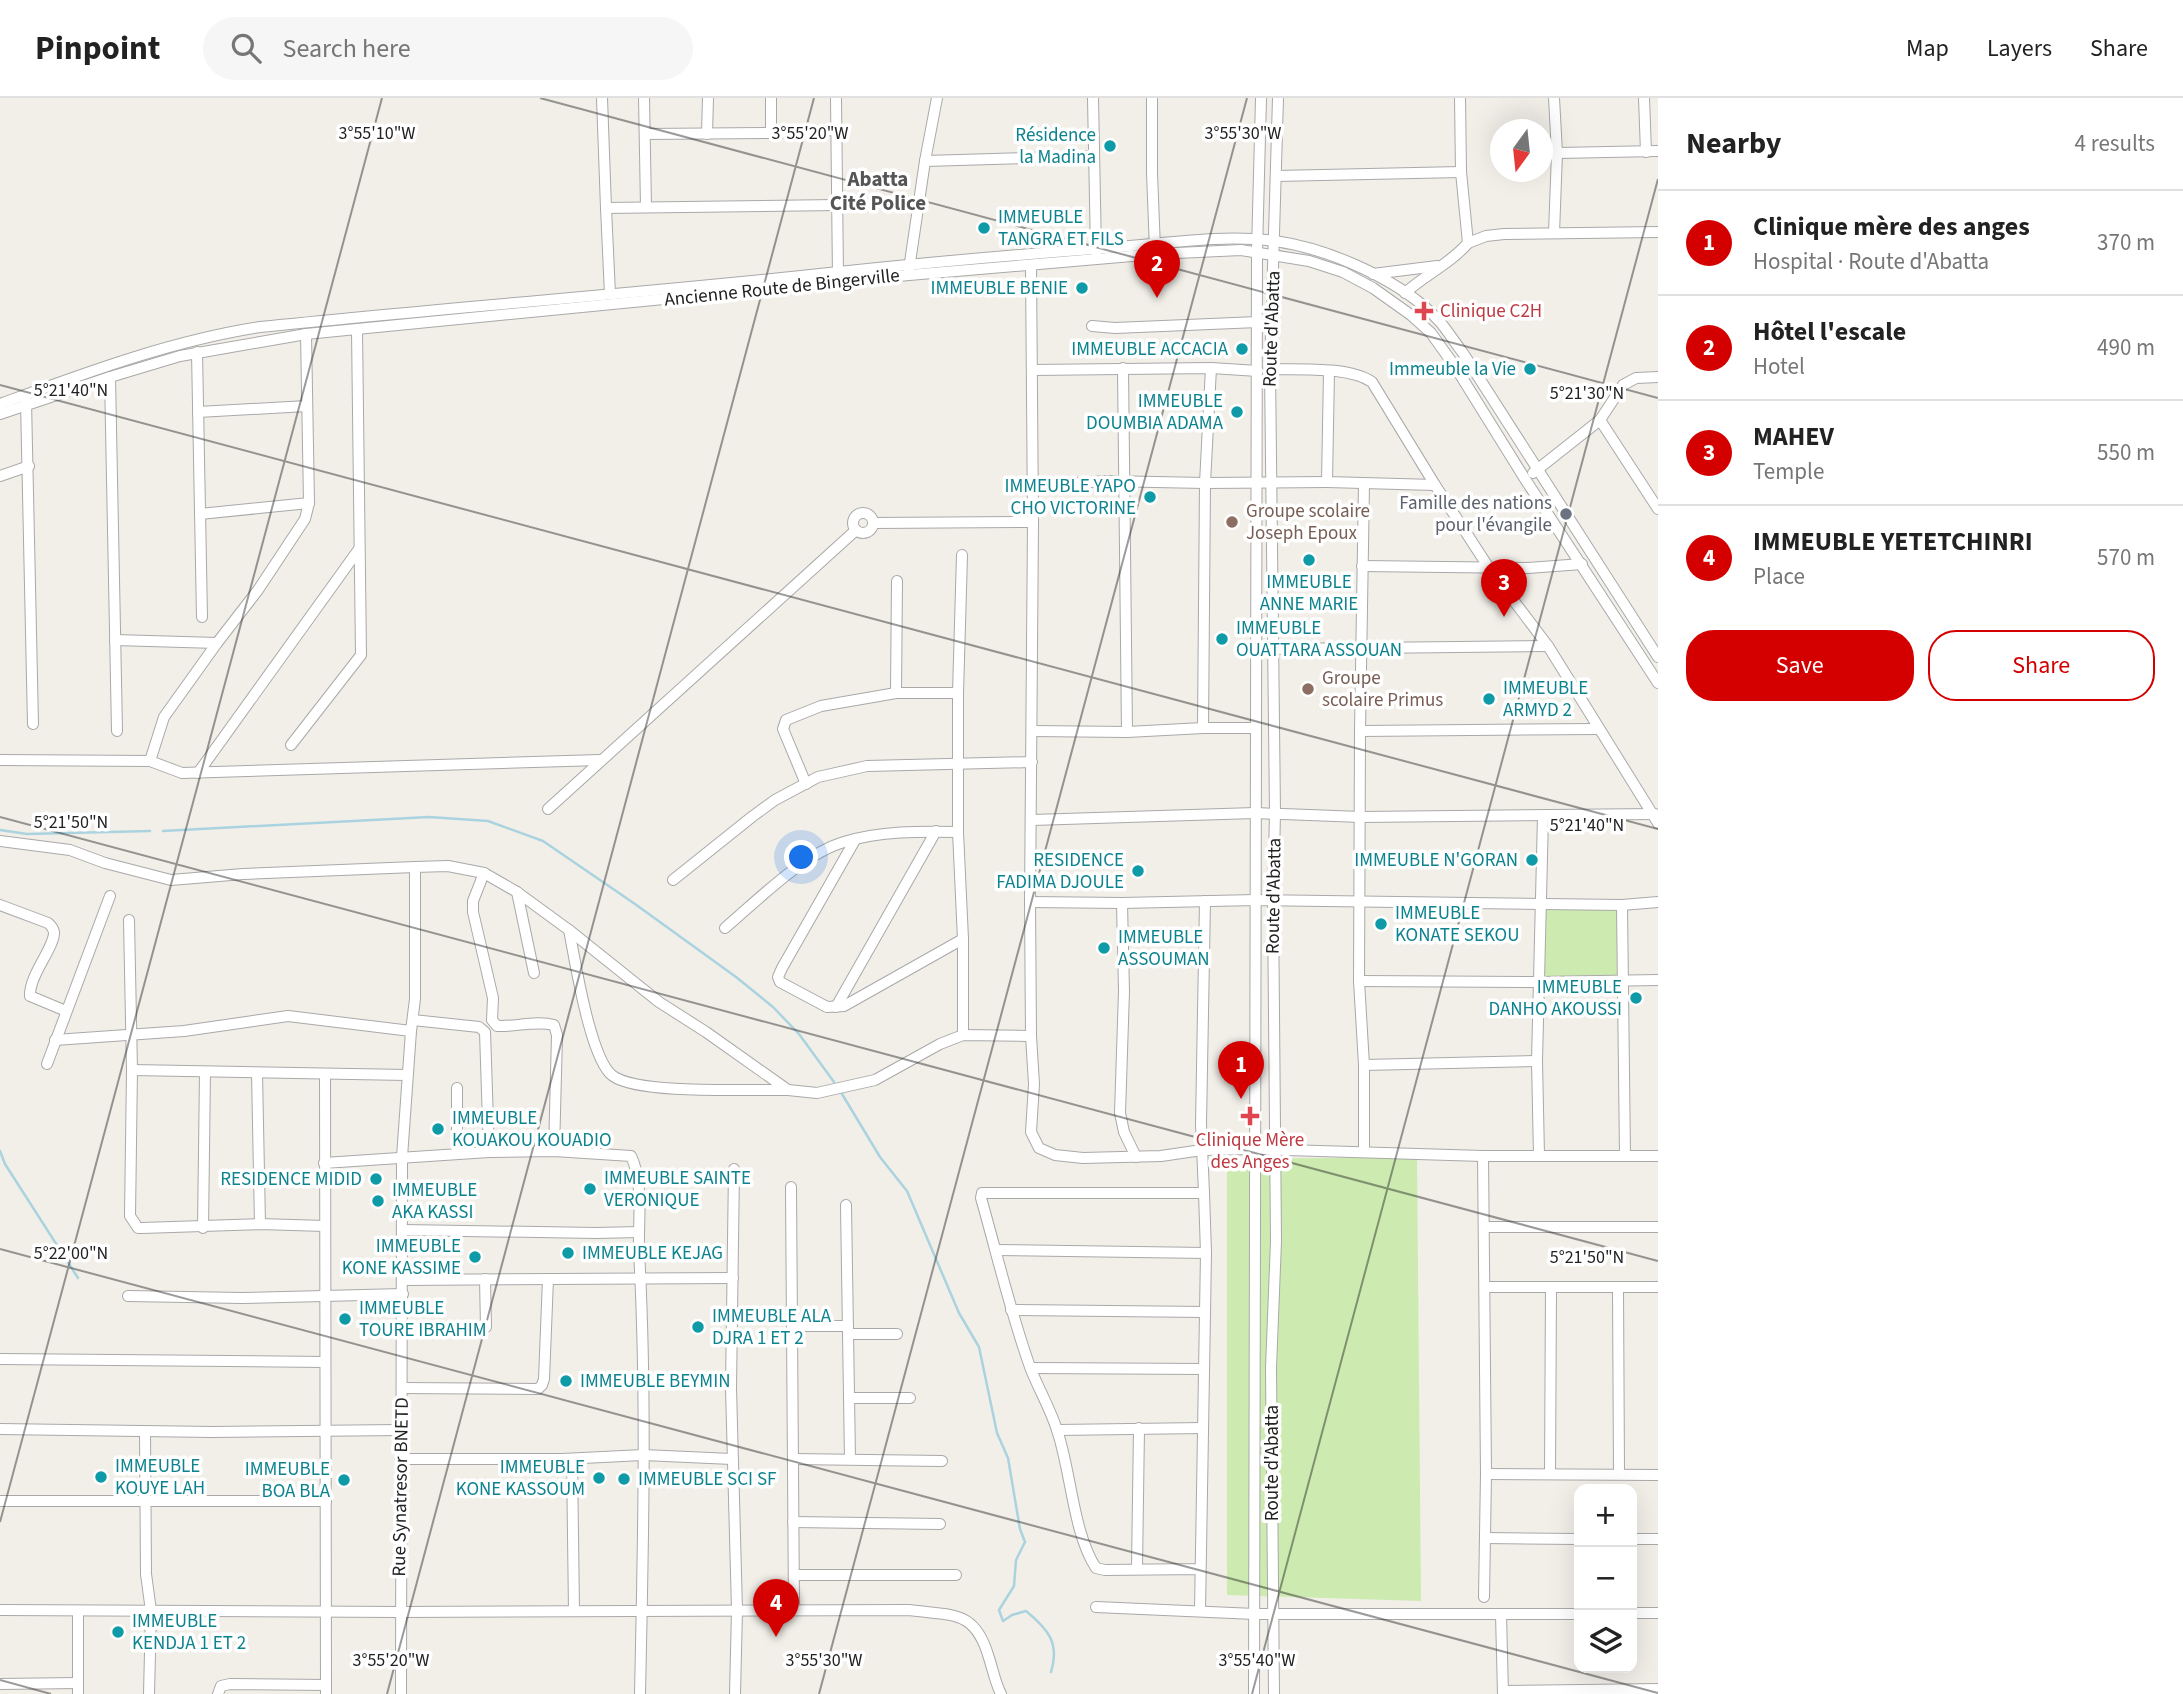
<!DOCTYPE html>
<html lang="en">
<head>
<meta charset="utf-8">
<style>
  body { margin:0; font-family:"Source Sans 3",sans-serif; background:#f6f6f6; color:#222 }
  .controls { position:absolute; right:21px; bottom:21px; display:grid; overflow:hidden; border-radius:14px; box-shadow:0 7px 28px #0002 }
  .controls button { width:63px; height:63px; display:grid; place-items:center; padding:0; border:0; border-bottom:2px solid #e0e0e0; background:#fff; color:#222; font:35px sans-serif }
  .compass { position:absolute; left:1490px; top:21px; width:63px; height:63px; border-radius:50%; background:#fff; box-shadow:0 7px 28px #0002; rotate:195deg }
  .you { position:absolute; left:802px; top:760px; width:24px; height:24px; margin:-18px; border:5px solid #fff; border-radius:50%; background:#1a73e8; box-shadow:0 0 0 10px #1a73e833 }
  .badge { display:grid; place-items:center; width:46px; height:46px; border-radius:50%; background:#d40000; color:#fff; font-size:23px; font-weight:700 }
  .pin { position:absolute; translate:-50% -58px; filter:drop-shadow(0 2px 4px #0008) }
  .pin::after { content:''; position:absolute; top:37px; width:24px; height:21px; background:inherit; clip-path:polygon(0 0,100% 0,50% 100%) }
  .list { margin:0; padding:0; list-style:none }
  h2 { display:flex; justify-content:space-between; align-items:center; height:91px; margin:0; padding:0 28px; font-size:30px }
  h2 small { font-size:23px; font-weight:400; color:#767676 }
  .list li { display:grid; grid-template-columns:46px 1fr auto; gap:21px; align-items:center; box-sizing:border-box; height:105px; padding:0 28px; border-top:2px solid #e0e0e0 }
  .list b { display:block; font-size:26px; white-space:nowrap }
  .list p { margin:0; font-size:23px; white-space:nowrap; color:#767676 }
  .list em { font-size:23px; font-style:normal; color:#767676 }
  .actions { display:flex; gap:14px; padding:21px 28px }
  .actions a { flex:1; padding:16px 0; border:2px solid #d40000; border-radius:28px; text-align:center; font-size:24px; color:#d40000 }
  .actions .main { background:#d40000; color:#fff }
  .icon { flex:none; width:38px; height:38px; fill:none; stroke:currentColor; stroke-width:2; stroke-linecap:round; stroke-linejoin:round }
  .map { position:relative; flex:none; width:1658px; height:1596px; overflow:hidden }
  header { display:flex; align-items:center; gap:42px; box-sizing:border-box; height:98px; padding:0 35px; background:#fff; border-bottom:2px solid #e0e0e0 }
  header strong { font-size:33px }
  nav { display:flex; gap:38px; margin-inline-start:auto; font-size:24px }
  .search { width:490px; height:63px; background:#f6f6f6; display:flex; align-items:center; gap:18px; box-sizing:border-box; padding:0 24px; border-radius:38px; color:#767676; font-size:26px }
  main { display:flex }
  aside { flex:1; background:#fff }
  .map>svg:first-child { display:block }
  .grass { fill:#cdebb0 }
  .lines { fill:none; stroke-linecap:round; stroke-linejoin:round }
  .stream { stroke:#aad3df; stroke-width:2.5 }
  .minor-casing { stroke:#a9a9a9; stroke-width:12 }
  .minor { stroke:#fff; stroke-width:10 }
  .ticks { fill:none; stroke:#222; stroke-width:2; stroke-opacity:0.45 }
  .culture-dot { fill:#0f9aa8; stroke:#fff; stroke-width:2.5 }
  .health-dot { fill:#e0444e; stroke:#fff; stroke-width:2.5 }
  .worship-dot { fill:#6b7280; stroke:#fff; stroke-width:2.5 }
  .education-dot { fill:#8d6e63; stroke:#fff; stroke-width:2.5 }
  .labels { text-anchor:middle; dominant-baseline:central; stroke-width:7; stroke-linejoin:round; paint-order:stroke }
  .culture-label { font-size:19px; fill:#0d838f; stroke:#fff; text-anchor:start }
  .street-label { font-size:19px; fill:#222; stroke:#fff }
  .health-label { font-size:19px; fill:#be3a42; stroke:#fff; text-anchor:start }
  .worship-label { font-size:19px; fill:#5b616d; stroke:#fff; text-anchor:end }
  .education-label { font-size:19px; fill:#785e54; stroke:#fff; text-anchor:start }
  .neighbourhood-label { font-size:21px; font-weight:bold; fill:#555; stroke:#fff }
  .ticks-label { font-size:18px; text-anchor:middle; fill:#222; stroke:#fff; stroke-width:7; stroke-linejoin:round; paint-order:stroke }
</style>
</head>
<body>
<header>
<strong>Pinpoint</strong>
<div class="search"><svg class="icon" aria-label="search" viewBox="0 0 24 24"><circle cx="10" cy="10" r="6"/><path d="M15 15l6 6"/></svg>Search here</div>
<nav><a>Map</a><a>Layers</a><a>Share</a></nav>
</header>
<main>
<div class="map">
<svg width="1658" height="1596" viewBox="0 0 1658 1596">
  <rect width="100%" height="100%" fill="#f2efe9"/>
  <g class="grass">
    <polygon points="1544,809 1619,810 1620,880 1539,881"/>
    <polygon points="1417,1059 1421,1503 1227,1497 1227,1061"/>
  </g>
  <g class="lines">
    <g class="stream">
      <polyline points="0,732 27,736 150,733"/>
      <polyline points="163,733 429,719 488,723 543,743 635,806 736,879 773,909 799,936 834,984"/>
      <path d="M842,996L880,1059L907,1093L959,1215L979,1249L997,1335L1008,1360L1020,1431L1025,1444L1016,1462L1014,1488L999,1512L1003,1523L1012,1517L1026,1513C1048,1531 1060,1545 1051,1574"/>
      <polyline points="0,1053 5,1066 78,1180"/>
    </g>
    <defs>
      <g id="minor">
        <polyline points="602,0 606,110"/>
        <polyline points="644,0 646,109"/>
        <polyline points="771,0 771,35"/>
        <polyline points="836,0 838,179"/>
        <polyline points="1093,0 1096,154"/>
        <polyline points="1152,0 1152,75 1155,151"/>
        <polyline points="1554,0 1557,55 1554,135"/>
        <polyline points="1644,0 1646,54"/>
        <polyline points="645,36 771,35 836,32"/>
        <polyline points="707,36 708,0"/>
        <polyline points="1557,55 1658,53"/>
        <polyline points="925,63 1093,58"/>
        <polyline points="1276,78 1461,74"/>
        <polyline points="1468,145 1486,138 1504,136 1658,134"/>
        <polyline points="1031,167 1033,424 1030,804 1031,938 1034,986 1031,1034 1039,1050 1055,1057 1083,1060 1161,1058 1202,1052 1256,1051 1483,1058 1658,1058"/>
        <polyline points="909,171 925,63 937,0"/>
        <polyline points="1373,176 1437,168"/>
        <path d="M1405,195C1425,177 1451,165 1468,145L1461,74L1460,0"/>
        <polyline points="610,196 606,110 837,107"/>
        <polyline points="1092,228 1115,230 1258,224"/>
        <polyline points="197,254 202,519"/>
        <polyline points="1123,270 1127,634 1203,630 1255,630"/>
        <path d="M1270,271C1299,272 1348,268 1372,284L1435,387L1489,470L1548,548L1658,725"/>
        <polyline points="1032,272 1211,270 1258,273"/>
        <polyline points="1329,273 1327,384 1435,387"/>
        <polyline points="110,279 117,633"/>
        <polyline points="26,303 33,626"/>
        <path d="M0,306C85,275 170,243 260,229C453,209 646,195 839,174C932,164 1026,156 1119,149C1168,145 1226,136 1275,143C1330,151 1404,183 1441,225C1449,235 1456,246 1463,255L1658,559"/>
        <polyline points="198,314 307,308"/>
        <polyline points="0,316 110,279 180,258 306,236 909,177 1155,156 1241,152 1309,163 1343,174 1373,190 1411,217 1431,235 1456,270 1525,381 1658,585"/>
        <polyline points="1600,322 1658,411"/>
        <polyline points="1533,375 1600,322 1623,287 1636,280 1658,279"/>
        <polyline points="0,378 29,368"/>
        <polyline points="1033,388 1106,383 1205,385 1327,384"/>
        <circle cx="863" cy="425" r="10"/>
        <polyline points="200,416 309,405"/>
        <polyline points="873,425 1033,424"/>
        <polyline points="962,457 958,595 958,734 963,841 963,937"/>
        <polyline points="1362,468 1528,470 1582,466"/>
        <polyline points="115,542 217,545 164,619 150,663"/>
        <polyline points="217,545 258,492 305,421 309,405 306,236"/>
        <polyline points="1274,551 1548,548"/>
        <polyline points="896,595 897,483"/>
        <polyline points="1203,630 1205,385 1211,270"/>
        <polyline points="1032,633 1127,634"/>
        <polyline points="1360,633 1364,386"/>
        <polyline points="291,647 361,557 357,232"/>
        <polyline points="0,662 150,663 182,675 600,662"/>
        <polyline points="198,675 359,451"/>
        <polyline points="806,686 783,631 786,622 821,608 896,595 958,595"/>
        <polyline points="548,711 856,432"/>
        <polyline points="1032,722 1255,715 1361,719 1655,716"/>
        <polyline points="855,742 782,870 778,879 780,884 827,909 844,908 963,841"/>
        <polyline points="0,743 70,752 105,765 171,782 243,776 415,769"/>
        <path d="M484,775L473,803V814L493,900L492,922L497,928C516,929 536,922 554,927L557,937L554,1053"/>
        <polyline points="673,782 753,718 775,702 818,679 867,668 1032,664"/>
        <polyline points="517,794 534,875"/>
        <polyline points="1030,804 1122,805 1256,802 1622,807 1658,804"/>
        <polyline points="1122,805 1124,893 1120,1015 1124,1034 1136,1059"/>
        <path d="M0,807L48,825C51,828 53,829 54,834C55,849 29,877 30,898L66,913"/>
        <polyline points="1622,807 1625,1058"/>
        <polyline points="129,822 132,972 130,1118 138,1130 142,1130 260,1126 325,1128"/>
        <path d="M725,830C758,802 803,756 844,744C880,733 920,733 958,734"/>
        <path d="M569,832C575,861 590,962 613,978C640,997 751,991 788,992"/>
        <polyline points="1359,883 1539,884 1658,882"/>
        <polyline points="836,909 936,733"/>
        <polyline points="413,922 479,929 485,934 489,1054"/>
        <polyline points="411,933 415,901 415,769 448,768 484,775 517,794 569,832 659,904 706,934 788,992 817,995 875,982 940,946 963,937 1031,938"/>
        <polyline points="55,942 184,933 288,918 411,933 402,1059 401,1596"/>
        <polyline points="47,966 110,798"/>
        <polyline points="1364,967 1537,963"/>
        <polyline points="132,972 407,977"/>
        <polyline points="257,975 260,1126"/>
        <polyline points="325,976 326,1596"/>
        <polyline points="1364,1054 1364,967 1359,883 1360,633 1598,631"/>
        <polyline points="457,1056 457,990"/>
        <polyline points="1483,1058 1486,1376 1484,1499"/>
        <polyline points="1539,1058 1537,963 1543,718"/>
        <path d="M324,1065L489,1054L554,1053L631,1058C644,1085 638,1124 639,1153C647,1300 643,1449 640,1596"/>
        <polyline points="734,1071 731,1290 737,1512 735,1596"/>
        <polyline points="791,1089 794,1512"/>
        <polyline points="1204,1095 1201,1026 1205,803"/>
        <polyline points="846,1107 850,1361"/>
        <polyline points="1485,1129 1658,1129"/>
        <polyline points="203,1130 205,974"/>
        <polyline points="403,1132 597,1135 638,1134"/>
        <polyline points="996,1152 1206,1155"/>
        <polyline points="485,1181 486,1229"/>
        <polyline points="403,1182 733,1180"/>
        <polyline points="1485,1189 1658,1189"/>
        <polyline points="1618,1190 1619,1376"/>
        <polyline points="128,1198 242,1200 403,1196"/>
        <polyline points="1011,1212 1205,1214"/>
        <polyline points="793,1228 848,1228"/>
        <polyline points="849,1236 897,1236"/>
        <polyline points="0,1261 325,1264"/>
        <polyline points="1031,1270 1204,1271"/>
        <polyline points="402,1290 538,1291 542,1287 544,1281 548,1181"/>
        <polyline points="850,1300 910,1300"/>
        <polyline points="0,1331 212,1334 401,1332"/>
        <polyline points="1057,1332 1203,1330"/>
        <polyline points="145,1334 146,1476 151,1513 149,1596"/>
        <polyline points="400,1361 562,1361 643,1357 732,1361"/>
        <polyline points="572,1361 574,1513"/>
        <polyline points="793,1361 942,1363"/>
        <polyline points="1486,1376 1658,1377"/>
        <polyline points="1550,1376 1551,1190"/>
        <polyline points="0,1403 326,1403"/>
        <polyline points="793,1424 940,1426"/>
        <polyline points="1486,1440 1579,1441"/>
        <polyline points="1632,1441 1658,1441"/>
        <polyline points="1137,1470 1139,1330"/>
        <polyline points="794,1477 956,1477"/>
        <polyline points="1096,1509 1255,1516 1579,1516"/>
        <path d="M0,1512L400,1514L909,1512C953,1518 975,1511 989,1560C993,1572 995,1584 1001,1596"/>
        <polyline points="78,1513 78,1596"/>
        <path d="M1200,1513L1206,1155L1204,1095H982L981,1100C997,1156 1010,1213 1030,1269C1038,1290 1050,1310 1057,1332C1071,1373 1073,1435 1096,1470L1105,1472L1200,1471"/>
        <polyline points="1632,1515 1658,1515"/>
        <polyline points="1501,1516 1503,1596"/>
        <polyline points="0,1586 78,1585"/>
        <polyline points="1503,1593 1658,1591"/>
        <polyline points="218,1596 221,1588 230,1586 326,1587"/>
        <polyline points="1254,1596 1257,153 1261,0"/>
        <polyline points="1274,1596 1271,1270 1276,1143 1273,802 1275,715 1270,271 1278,0"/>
      </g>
    </defs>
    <use href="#minor" class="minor-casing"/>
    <use href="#minor" class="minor"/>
  </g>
  <path class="ticks" d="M540,0L1658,300M0,287L1658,731M0,719L1658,1163M0,1151L1658,1595M0,1424L382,0M0,1582L51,1596M387,1596L814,0M819,1596L1247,0M1252,1596L1658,81"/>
  <g class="culture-dot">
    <circle cx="1110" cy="48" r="7"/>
    <circle cx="984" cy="130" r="7"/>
    <circle cx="1082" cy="190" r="7"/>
    <circle cx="1242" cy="251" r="7"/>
    <circle cx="1530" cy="271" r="7"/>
    <circle cx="1237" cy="314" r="7"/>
    <circle cx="1150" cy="399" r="7"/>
    <circle cx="1309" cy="462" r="7"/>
    <circle cx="1222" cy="541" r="7"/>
    <circle cx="1489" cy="601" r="7"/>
    <circle cx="1532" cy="762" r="7"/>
    <circle cx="1138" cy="773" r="7"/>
    <circle cx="1381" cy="826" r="7"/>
    <circle cx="1104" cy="850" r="7"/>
    <circle cx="1636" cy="900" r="7"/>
    <circle cx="438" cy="1031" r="7"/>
    <circle cx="376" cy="1081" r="7"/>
    <circle cx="590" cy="1091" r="7"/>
    <circle cx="378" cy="1103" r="7"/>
    <circle cx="568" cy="1155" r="7"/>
    <circle cx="475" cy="1159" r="7"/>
    <circle cx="345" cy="1221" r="7"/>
    <circle cx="698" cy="1229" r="7"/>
    <circle cx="566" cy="1283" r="7"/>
    <circle cx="101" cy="1379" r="7"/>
    <circle cx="599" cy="1380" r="7"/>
    <circle cx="624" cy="1381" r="7"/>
    <circle cx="344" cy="1382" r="7"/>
    <circle cx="118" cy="1534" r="7"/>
  </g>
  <g class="health-dot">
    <path d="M1420.5 202.5h7v7h7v7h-7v7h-7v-7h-7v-7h7z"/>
    <path d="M1246.5 1007.5h7v7h7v7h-7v7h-7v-7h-7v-7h7z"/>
  </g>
  <circle class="worship-dot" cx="1566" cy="416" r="7"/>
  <g class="education-dot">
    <circle cx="1232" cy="424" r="7"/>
    <circle cx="1308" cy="591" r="7"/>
  </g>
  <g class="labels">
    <g class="culture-label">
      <text x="1096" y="37" text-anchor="end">Résidence<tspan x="1096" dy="22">la Madina</tspan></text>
      <text x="998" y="119">IMMEUBLE<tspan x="998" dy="22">TANGRA ET FILS</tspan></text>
      <text x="1068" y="190" text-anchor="end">IMMEUBLE BENIE</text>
      <text x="1228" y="251" text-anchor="end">IMMEUBLE ACCACIA</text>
      <text x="1516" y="271" text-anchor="end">Immeuble la Vie</text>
      <text x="1223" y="303" text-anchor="end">IMMEUBLE<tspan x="1223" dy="22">DOUMBIA ADAMA</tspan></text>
      <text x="1136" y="388" text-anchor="end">IMMEUBLE YAPO<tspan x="1136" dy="22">CHO VICTORINE</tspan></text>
      <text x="1309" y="484" text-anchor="middle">IMMEUBLE<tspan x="1309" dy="22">ANNE MARIE</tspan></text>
      <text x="1236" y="530">IMMEUBLE<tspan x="1236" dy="22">OUATTARA ASSOUAN</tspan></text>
      <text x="1503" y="590">IMMEUBLE<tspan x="1503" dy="22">ARMYD 2</tspan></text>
      <text x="1124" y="762" text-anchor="end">RESIDENCE<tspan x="1124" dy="22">FADIMA DJOULE</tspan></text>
      <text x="1518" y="762" text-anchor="end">IMMEUBLE N'GORAN</text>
      <text x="1395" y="815">IMMEUBLE<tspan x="1395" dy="22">KONATE SEKOU</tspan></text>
      <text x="1118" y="839">IMMEUBLE<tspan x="1118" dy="22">ASSOUMAN</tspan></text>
      <text x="1622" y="889" text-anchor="end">IMMEUBLE<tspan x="1622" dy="22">DANHO AKOUSSI</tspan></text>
      <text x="452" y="1020">IMMEUBLE<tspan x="452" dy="22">KOUAKOU KOUADIO</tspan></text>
      <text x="604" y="1080">IMMEUBLE SAINTE<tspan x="604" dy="22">VERONIQUE</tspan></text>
      <text x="362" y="1081" text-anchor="end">RESIDENCE MIDID</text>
      <text x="392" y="1092">IMMEUBLE<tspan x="392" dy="22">AKA KASSI</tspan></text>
      <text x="461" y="1148" text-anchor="end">IMMEUBLE<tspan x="461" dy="22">KONE KASSIME</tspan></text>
      <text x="582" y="1155">IMMEUBLE KEJAG</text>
      <text x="359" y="1210">IMMEUBLE<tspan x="359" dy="22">TOURE IBRAHIM</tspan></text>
      <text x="712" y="1218">IMMEUBLE ALA<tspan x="712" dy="22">DJRA 1 ET 2</tspan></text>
      <text x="580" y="1283">IMMEUBLE BEYMIN</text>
      <text x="115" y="1368">IMMEUBLE<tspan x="115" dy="22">KOUYE LAH</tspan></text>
      <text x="585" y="1369" text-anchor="end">IMMEUBLE<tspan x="585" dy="22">KONE KASSOUM</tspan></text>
      <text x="330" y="1371" text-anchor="end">IMMEUBLE<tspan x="330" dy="22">BOA BLA</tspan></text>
      <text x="638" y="1381">IMMEUBLE SCI SF</text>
      <text x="132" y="1523">IMMEUBLE<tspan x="132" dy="22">KENDJA 1 ET 2</tspan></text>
    </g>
    <g class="street-label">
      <text transform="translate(782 190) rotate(-6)">Ancienne Route de Bingerville</text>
      <text transform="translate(1272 231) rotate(-88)">Route d'Abatta</text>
      <text transform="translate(1274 798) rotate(-89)">Route d'Abatta</text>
      <text transform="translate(1272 1365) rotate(-90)">Route d'Abatta</text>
      <text transform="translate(401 1389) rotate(-89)">Rue Synatresor BNETD</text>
    </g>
    <g class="health-label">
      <text x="1440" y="213">Clinique C2H</text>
      <text x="1250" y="1042" text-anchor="middle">Clinique Mère<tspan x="1250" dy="22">des Anges</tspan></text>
    </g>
    <g class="worship-label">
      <text x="1552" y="405">Famille des nations<tspan x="1552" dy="22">pour l'évangile</tspan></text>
    </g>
    <g class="education-label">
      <text x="1246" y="413">Groupe scolaire<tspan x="1246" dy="22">Joseph Epoux</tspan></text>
      <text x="1322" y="580">Groupe<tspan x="1322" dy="22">scolaire Primus</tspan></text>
    </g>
    <g class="neighbourhood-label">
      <text x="878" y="81">Abatta<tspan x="878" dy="24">Cité Police</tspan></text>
    </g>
  </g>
  <g class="ticks-label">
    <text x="377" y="41">3°55'10"W</text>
    <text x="810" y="41">3°55'20"W</text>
    <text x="1243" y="41">3°55'30"W</text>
    <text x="71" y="298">5°21'40"N</text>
    <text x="1587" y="301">5°21'30"N</text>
    <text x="71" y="730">5°21'50"N</text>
    <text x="1587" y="733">5°21'40"N</text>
    <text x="71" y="1161">5°22'00"N</text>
    <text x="1587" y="1165">5°21'50"N</text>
    <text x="391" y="1568">3°55'20"W</text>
    <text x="824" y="1568">3°55'30"W</text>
    <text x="1257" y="1568">3°55'40"W</text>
  </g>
</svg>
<div class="controls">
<button>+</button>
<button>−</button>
<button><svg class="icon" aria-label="layers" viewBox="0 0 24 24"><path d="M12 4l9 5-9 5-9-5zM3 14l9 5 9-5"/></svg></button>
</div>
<svg class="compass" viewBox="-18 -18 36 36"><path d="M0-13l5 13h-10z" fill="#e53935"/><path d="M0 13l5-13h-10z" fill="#767676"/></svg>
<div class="you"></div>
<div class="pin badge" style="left:1241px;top:1001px">1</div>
<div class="pin badge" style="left:1157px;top:200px">2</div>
<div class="pin badge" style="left:1504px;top:519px">3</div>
<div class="pin badge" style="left:776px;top:1539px">4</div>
</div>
<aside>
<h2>Nearby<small>4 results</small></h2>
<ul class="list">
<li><span class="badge">1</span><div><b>Clinique mère des anges</b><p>Hospital · Route d'Abatta</p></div><em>370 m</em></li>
<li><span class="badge">2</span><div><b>Hôtel l'escale</b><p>Hotel</p></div><em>490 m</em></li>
<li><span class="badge">3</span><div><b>MAHEV</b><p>Temple</p></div><em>550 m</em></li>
<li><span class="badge">4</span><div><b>IMMEUBLE YETETCHINRI</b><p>Place</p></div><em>570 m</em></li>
</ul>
<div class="actions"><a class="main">Save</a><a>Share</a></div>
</aside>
</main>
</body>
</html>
